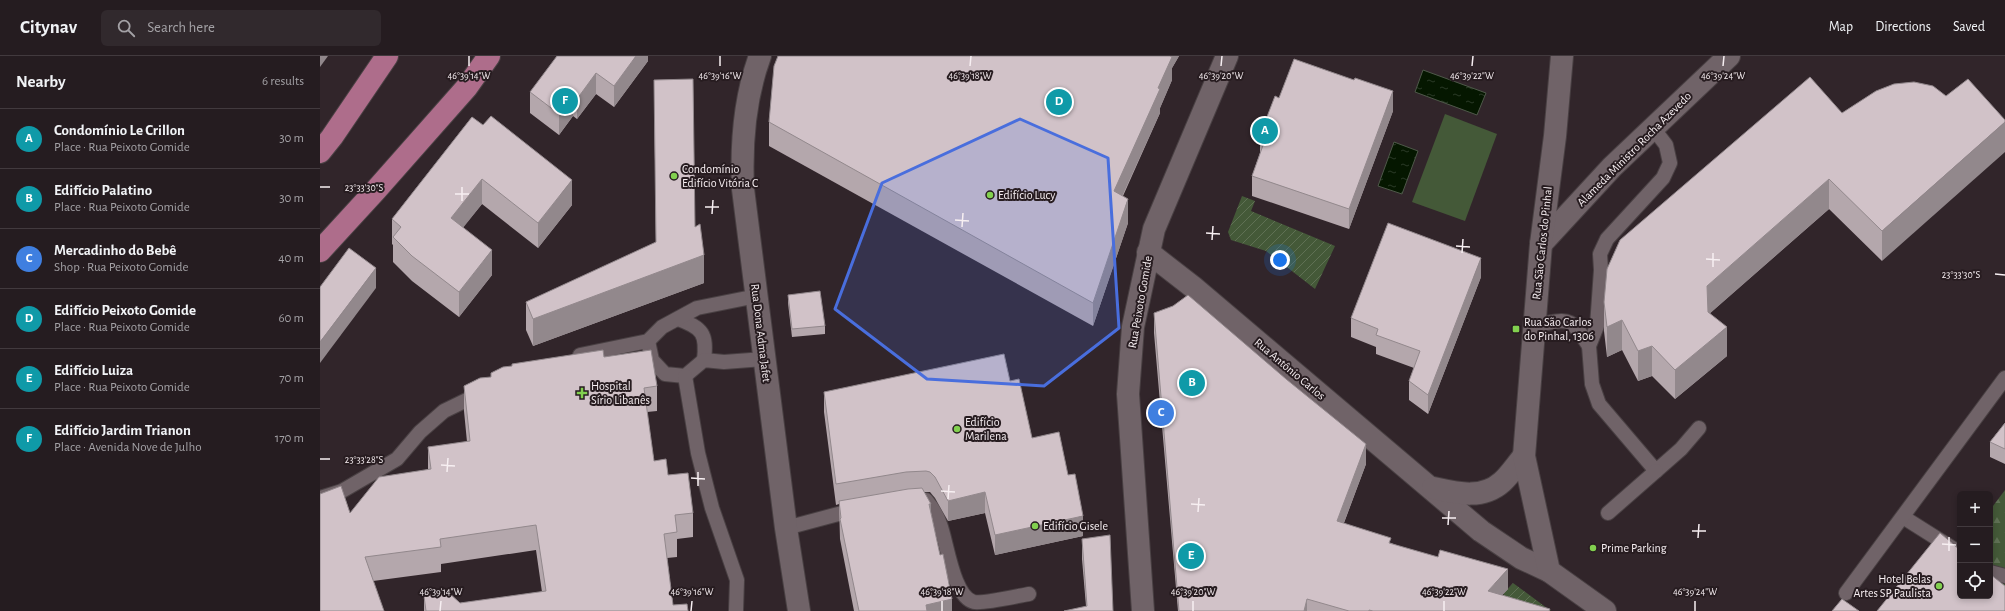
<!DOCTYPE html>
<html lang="en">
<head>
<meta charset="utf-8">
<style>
  body { margin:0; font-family:"Alegreya Sans",sans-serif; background:#31292d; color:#f1f3f6 }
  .controls { position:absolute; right:12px; bottom:12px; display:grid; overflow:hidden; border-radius:6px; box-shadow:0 2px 6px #0003 }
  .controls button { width:36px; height:36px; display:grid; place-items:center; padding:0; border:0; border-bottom:1px solid #423a3e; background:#251c20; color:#f1f3f6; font:20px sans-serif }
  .you { position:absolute; left:960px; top:204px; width:14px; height:14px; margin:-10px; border:3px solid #fff; border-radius:50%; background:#1a73e8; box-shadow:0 0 0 6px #1a73e833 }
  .badge { display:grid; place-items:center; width:26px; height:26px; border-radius:50%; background:#2563eb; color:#fff; font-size:13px; font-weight:700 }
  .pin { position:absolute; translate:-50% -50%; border:2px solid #fff; box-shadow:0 1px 4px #0006 }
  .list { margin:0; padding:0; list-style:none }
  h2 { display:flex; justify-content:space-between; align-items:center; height:52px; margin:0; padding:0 16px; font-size:17px }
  h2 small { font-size:13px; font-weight:400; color:#a3a1a5 }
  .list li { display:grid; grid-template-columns:26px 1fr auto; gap:12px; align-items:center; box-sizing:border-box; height:60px; padding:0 16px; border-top:1px solid #423a3e }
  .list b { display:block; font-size:15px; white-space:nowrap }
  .list p { margin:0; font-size:13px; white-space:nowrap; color:#a3a1a5 }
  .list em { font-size:13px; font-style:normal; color:#a3a1a5 }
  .icon { flex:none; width:22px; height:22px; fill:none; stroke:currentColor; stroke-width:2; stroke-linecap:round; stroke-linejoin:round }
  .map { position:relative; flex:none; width:1685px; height:555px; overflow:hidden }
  header { display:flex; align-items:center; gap:24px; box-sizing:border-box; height:56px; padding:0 20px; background:#251c20; border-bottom:1px solid #423a3e }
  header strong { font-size:19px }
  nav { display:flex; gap:22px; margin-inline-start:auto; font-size:14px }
  .search { width:280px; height:36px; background:#31292d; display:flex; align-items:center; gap:10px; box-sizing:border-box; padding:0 14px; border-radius:6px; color:#a3a1a5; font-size:15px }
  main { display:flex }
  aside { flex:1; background:#251c20 }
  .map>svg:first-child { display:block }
  .forest { fill:url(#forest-firs) }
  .garden { fill:url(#garden-furrows) }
  .pitch { fill:#445938 }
  .water { fill:url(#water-ripples); stroke:#4e5849 }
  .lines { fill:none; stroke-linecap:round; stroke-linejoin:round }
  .service-casing { stroke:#494043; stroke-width:16 }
  .minor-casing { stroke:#494043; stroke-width:24 }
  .tertiary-casing { stroke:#494043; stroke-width:24 }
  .primary-casing { stroke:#494043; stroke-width:24 }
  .service { stroke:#706368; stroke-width:14 }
  .minor { stroke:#706368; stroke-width:22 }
  .tertiary { stroke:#706368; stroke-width:22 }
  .primary { stroke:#ae6d8b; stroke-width:22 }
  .wall { fill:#b4a7ac }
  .shaded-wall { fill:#92888c }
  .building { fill:#d1c2c8; stroke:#92888c }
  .marked { fill:#496edd; fill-opacity:0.2; stroke:#496edd; stroke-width:3; stroke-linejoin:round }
  .ticks { fill:none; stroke:#f7eff2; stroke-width:1.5 }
  .poi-dot { fill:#82d04f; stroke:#271c20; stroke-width:1.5 }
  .labels { text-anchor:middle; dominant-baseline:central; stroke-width:4; stroke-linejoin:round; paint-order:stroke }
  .street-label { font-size:12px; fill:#f7eff2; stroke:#271c20 }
  .poi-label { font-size:12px; fill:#f7eff2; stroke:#271c20; text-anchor:start }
  .ticks-label { font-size:10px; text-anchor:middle; fill:#f7eff2; stroke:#271c20; stroke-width:4; stroke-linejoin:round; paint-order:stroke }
</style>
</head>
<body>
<header>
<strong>Citynav</strong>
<div class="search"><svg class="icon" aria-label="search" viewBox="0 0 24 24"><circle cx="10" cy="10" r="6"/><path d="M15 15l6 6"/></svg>Search here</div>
<nav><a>Map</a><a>Directions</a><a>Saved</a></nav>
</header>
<main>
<aside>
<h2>Nearby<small>6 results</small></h2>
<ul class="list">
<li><span class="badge" style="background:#0f9aa8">A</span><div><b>Condomínio Le Crillon</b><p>Place · Rua Peixoto Gomide</p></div><em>30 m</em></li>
<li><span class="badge" style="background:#0f9aa8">B</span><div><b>Edifício Palatino</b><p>Place · Rua Peixoto Gomide</p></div><em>30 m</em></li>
<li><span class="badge" style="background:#3f7fe0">C</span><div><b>Mercadinho do Bebê</b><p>Shop · Rua Peixoto Gomide</p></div><em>40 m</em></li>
<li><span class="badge" style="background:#0f9aa8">D</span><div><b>Edifício Peixoto Gomide</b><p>Place · Rua Peixoto Gomide</p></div><em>60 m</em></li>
<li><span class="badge" style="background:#0f9aa8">E</span><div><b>Edifício Luiza</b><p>Place · Rua Peixoto Gomide</p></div><em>70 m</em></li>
<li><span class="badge" style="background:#0f9aa8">F</span><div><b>Edifício Jardim Trianon</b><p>Place · Avenida Nove de Julho</p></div><em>170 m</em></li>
</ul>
</aside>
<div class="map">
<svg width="1685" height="555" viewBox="0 0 1685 555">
  <defs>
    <pattern id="forest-firs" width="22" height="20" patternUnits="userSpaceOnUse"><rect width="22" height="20" fill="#445938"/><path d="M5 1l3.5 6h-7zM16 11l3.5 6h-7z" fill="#607155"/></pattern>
    <pattern id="garden-furrows" width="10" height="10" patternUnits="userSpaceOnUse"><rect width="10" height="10" fill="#445938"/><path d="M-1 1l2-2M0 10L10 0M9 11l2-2" fill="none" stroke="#607155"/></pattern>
    <pattern id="water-ripples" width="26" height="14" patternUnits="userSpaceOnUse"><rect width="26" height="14" fill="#051700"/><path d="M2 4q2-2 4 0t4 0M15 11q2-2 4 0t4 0" fill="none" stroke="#2a3926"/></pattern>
  </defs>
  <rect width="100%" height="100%" fill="#31252a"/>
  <polygon class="forest" points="1685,434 1685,550 1670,537 1670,454"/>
  <g class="garden">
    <polygon points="922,140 935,145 931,155 1015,190 995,233 946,195 911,184 908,176"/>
    <polygon points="1193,527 1231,555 1179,555 1184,537"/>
  </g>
  <polygon class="pitch" points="1125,58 1177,78 1145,165 1092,146"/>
  <g class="water">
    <polygon points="1103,14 1166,37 1157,59 1095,36"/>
    <polygon points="1074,86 1098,95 1082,138 1058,130"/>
  </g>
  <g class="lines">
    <defs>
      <g id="service">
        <polyline points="1333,72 1346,89 1350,107 1343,122 1287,183 1280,198 1281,214 1277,270 1269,290 1272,328 1279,348 1336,415 1361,393 1379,372"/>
        <path d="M358,263C383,272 387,278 384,304"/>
        <path d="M1214,269C1250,264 1248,258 1269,290"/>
        <polyline points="328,285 332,304 345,318 365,320 384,304 404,306 445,303"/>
        <polyline points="260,299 328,285 342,271 377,252 437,240"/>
        <polyline points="365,320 378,397 392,452 417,524 416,555"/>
        <polyline points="0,442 22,435 77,403 100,376 124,355 161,337"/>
        <path d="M595,445L606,444C612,451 617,459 620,468C627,486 633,541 654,546C663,548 698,540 709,538"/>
        <polyline points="1288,457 1336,415"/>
        <polyline points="1583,461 1640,497"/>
        <polyline points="466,472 537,453"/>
        <polyline points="1670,516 1685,520"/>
        <polyline points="1526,537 1685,322"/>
      </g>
      <g id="minor">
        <path d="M440,0C424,43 421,88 423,133L466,472L479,555"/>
        <polyline points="1221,188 1292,111 1409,0"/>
        <polyline points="828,196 873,231 1161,475 1201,502 1229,515"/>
        <path d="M1113,432C1136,437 1162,444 1182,426C1190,419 1197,408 1204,400"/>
        <polyline points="823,555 808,338 813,271 834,173 907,0"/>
      </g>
      <polyline id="tertiary" points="1242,0 1235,80 1221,188 1204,400 1229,515 1285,555"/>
      <g id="primary">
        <polyline points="0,96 12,81 67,0"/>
        <polyline points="0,195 56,134 147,31 169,0"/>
      </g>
    </defs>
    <use href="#service" class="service-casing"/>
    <use href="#minor" class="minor-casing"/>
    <use href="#tertiary" class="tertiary-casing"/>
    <use href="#primary" class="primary-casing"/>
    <use href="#service" class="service"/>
    <use href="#minor" class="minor"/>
    <use href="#tertiary" class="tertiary"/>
    <use href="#primary" class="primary"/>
  </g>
  <g class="wall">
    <polygon points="328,0 328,5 294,51 276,38 257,63 253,60 239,79 210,57 210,36"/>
    <polygon points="458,0 859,0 852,12 852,24 840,52 840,57 803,140 808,167 773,270 449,90 449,66"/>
    <polygon points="334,24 375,171 384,227 213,290 206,274 206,246 336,187"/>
    <polygon points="1574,28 1562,205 1509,153 1390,257 1407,300 1355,343 1332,320 1318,325 1302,294 1287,301 1284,275 1284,246 1522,57"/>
    <polygon points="959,42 1073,55 1029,173 932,140 932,120 940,97 940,79"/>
    <polygon points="152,61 252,149 218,192 162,148 143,171 172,219 139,261 92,225 73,206 73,189 72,188 72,163"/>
    <polygon points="1161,221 1108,358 1089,344 1089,325 1094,312 1056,298 1056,291 1031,281 1031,262"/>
    <polygon points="468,239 505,270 505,278 472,281 468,247"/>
    <polygon points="834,257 1046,408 1024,467 1071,487 1188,533 1182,539 1230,555 858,555 834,277"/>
    <polygon points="284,301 337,330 337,355 327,356 334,405 348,419 373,457 373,481 357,483 357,501 347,502 353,549 368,555 104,555 104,540 140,547 222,536 216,494 121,508 121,516 53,525 30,457 108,413 108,391 147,386 144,355 144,330 171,321"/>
    <polygon points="690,325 712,382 748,419 763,480 675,499 665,457 628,465 615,442 610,436 604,436 611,457 632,555 534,555 520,483 519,448 516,449 504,356 504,336"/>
    <polygon points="1685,367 1685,408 1670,401 1670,386"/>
    <polygon points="762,483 793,555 766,550 762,503"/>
  </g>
  <g class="shaded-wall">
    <polygon points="0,0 8,0 0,11"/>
    <polygon points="316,0 328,0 328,5 294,51 294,30"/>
    <polygon points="846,0 859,0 852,12 852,24 840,52 840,57 794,158 794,135 838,32"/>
    <polygon points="276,17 276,38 257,63 257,43"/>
    <polygon points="1073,35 1073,55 1029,173 1029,153"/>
    <polygon points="253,39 253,60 239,79 239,58"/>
    <polygon points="1685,66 1685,96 1562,205 1562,175"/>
    <polygon points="162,123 162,148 131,187 131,162"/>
    <polygon points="1509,123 1509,153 1387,260 1387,230"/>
    <polygon points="252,124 252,149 218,192 218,167"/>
    <polygon points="808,143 808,167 773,270 773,247"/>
    <polygon points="172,194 172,219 139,261 139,236"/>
    <polygon points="384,199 384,227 213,290 213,263"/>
    <polygon points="1161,202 1161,221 1108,358 1108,339"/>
    <polygon points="56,212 56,232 0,307 0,286"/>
    <polygon points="1302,264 1302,294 1287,301 1287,271"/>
    <polygon points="1407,271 1407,300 1355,343 1355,314"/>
    <polygon points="1332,290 1332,320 1318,325 1318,295"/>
    <polygon points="1046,388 1046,408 1017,485 1017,465"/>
    <polygon points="665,436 665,457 628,465 628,445"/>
    <polygon points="609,448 611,448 611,469"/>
    <polygon points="763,460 763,480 675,499 675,479"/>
    <polygon points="1188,513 1188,533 1168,555 1168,535"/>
    <polygon points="632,543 632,555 606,555 606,549"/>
    <polygon points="987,543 987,555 984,555"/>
  </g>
  <g class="building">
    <polygon points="237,0 316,0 294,30 276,17 257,43 253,39 239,58 210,36"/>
    <polygon points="458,0 850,0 852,1 838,32 840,33 794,135 808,143 773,247 449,66 454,10"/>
    <polygon points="974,3 1034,24 1035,22 1073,35 1029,153 932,120 946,81 940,79 955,40 959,42"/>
    <polygon points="1490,21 1522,57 1556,35 1574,28 1594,26 1613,30 1626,40 1648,23 1685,64 1685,66 1562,175 1509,123 1387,230 1388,256 1407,271 1355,314 1332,290 1318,295 1302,264 1287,271 1284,246 1287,213 1300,184"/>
    <polygon points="373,23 375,171 380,168 384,199 213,263 206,246 336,186 334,24"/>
    <polygon points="171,60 252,124 218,167 162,123 131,162 172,194 139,236 92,200 73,181 81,171 72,163 152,61 163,69"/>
    <polygon points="1068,167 1161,202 1108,339 1089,325 1100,295 1056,279 1058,273 1031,262"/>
    <polygon points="29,192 56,212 0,286 0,231"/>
    <polygon points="500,235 505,270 472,273 468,239"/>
    <polygon points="868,239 966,323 1046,388 1017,465 1071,482 1069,487 1118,501 1120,494 1188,513 1168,535 1230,553 1229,555 1053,555 1049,554 1049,555 1029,555 987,543 984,555 859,555 834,257 853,250"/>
    <polygon points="283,294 284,301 331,294 337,330 324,332 334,405 346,403 348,419 368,417 373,457 355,459 357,476 344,478 353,549 367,548 368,555 106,555 104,540 128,536 140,547 226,535 216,469 120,483 121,491 45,501 64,555 0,555 0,438 21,430 30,457 59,421 111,413 108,391 150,385 144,330 160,322 171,321 171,317 183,311 192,310 192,308"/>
    <polygon points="684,298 690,325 699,323 712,382 739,376 748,419 755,418 763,460 675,479 665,436 628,445 615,421 610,416 606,415 586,416 516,428 504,336"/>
    <polygon points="1685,367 1685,393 1670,386"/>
    <polygon points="602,432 611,448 609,448 620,499 623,498 632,543 606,549 607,555 539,555 520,463 521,462 519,445 588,433"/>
    <polygon points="1620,477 1640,494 1640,540 1670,540 1670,518 1685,530 1685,555 1557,555"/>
    <polygon points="790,479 793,555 744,555 767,550 762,483"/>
    <polygon points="1522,543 1539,555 1512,555"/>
  </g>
  <path class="marked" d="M700,63L788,102L799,272L724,330L607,323L515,253L562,127Z"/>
  <path class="ticks" d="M149,10V0M400,10V0M650,10L651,0M901,10L902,0M1152,10L1153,0M1403,10L1404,0M0,131H10M135,138H149M142,145V131M385,151H399M392,158L393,144M635,164L649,165M642,171L643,157M886,177L900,178M892,184L893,170M1136,190L1150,191M1142,197L1143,183M1386,203L1400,204M1393,211V197M1675,218L1685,219M0,403H10M121,409L135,410M127,416L128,402M371,422L385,423M378,430V416M621,435L635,436M628,443L629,429M871,448L885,449M878,456L879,442M1122,462H1136M1128,469L1129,455M1372,475H1386M1378,482L1379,468M1622,488L1636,489M1629,495V481M120,555L121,545M371,555L372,545M622,555V545M873,555V545M1124,555V545M1375,555V545"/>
  <g class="poi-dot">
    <circle cx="354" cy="120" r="4"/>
    <circle cx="670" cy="139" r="4"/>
    <rect x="1192" y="269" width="8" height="8" rx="2"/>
    <path d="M260 331h4v4h4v4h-4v4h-4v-4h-4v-4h4z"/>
    <circle cx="637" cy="373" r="4"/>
    <circle cx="715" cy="470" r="4"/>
    <circle cx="1273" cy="492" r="4"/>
    <circle cx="1619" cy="530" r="4"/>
  </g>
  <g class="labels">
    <g class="street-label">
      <text transform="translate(1314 93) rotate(-45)">Alameda Ministro Rocha Azevedo</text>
      <text transform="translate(1222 187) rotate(-84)">Rua São Carlos do Pinhal</text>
      <text transform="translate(820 246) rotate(-80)">Rua Peixoto Gomide</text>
      <text transform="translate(441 277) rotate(83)">Rua Dona Adma Jafet</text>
      <text transform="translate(970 313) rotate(40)">Rua Antônio Carlos</text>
    </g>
    <g class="poi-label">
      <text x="362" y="113">Condomínio<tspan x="362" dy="14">Edifício Vitória C</tspan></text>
      <text x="678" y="139">Edifício Lucy</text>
      <text x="1204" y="266">Rua São Carlos<tspan x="1204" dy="14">do Pinhal, 1306</tspan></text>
      <text x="271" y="330">Hospital<tspan x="271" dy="14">Sírio Libanês</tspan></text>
      <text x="645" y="366">Edifício<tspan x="645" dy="14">Marilena</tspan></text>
      <text x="723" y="470">Edifício Gisele</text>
      <text x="1281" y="492">Prime Parking</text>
      <text x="1611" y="523" text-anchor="end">Hotel Belas<tspan x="1611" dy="14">Artes SP Paulista</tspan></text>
    </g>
  </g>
  <g class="ticks-label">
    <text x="149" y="23">46°39'14"W</text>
    <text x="400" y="23">46°39'16"W</text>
    <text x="650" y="23">46°39'18"W</text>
    <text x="901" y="23">46°39'20"W</text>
    <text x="1152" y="23">46°39'22"W</text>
    <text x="1403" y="23">46°39'24"W</text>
    <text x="44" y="135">23°33'30"S</text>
    <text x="1641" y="222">23°33'30"S</text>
    <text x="44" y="407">23°33'28"S</text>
    <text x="121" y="539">46°39'14"W</text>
    <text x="372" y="539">46°39'16"W</text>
    <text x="622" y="539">46°39'18"W</text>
    <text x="873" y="539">46°39'20"W</text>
    <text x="1124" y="539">46°39'22"W</text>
    <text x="1375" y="539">46°39'24"W</text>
  </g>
</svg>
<div class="controls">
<button>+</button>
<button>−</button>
<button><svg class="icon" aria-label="locate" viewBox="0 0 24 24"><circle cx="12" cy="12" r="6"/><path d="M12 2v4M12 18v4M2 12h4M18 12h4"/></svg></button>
</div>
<div class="you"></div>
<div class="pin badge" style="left:945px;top:75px;background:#0f9aa8">A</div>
<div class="pin badge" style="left:872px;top:327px;background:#0f9aa8">B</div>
<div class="pin badge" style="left:841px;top:357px;background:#3f7fe0">C</div>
<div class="pin badge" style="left:739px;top:46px;background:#0f9aa8">D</div>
<div class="pin badge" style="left:871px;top:500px;background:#0f9aa8">E</div>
<div class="pin badge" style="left:245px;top:45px;background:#0f9aa8">F</div>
</div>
</main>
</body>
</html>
